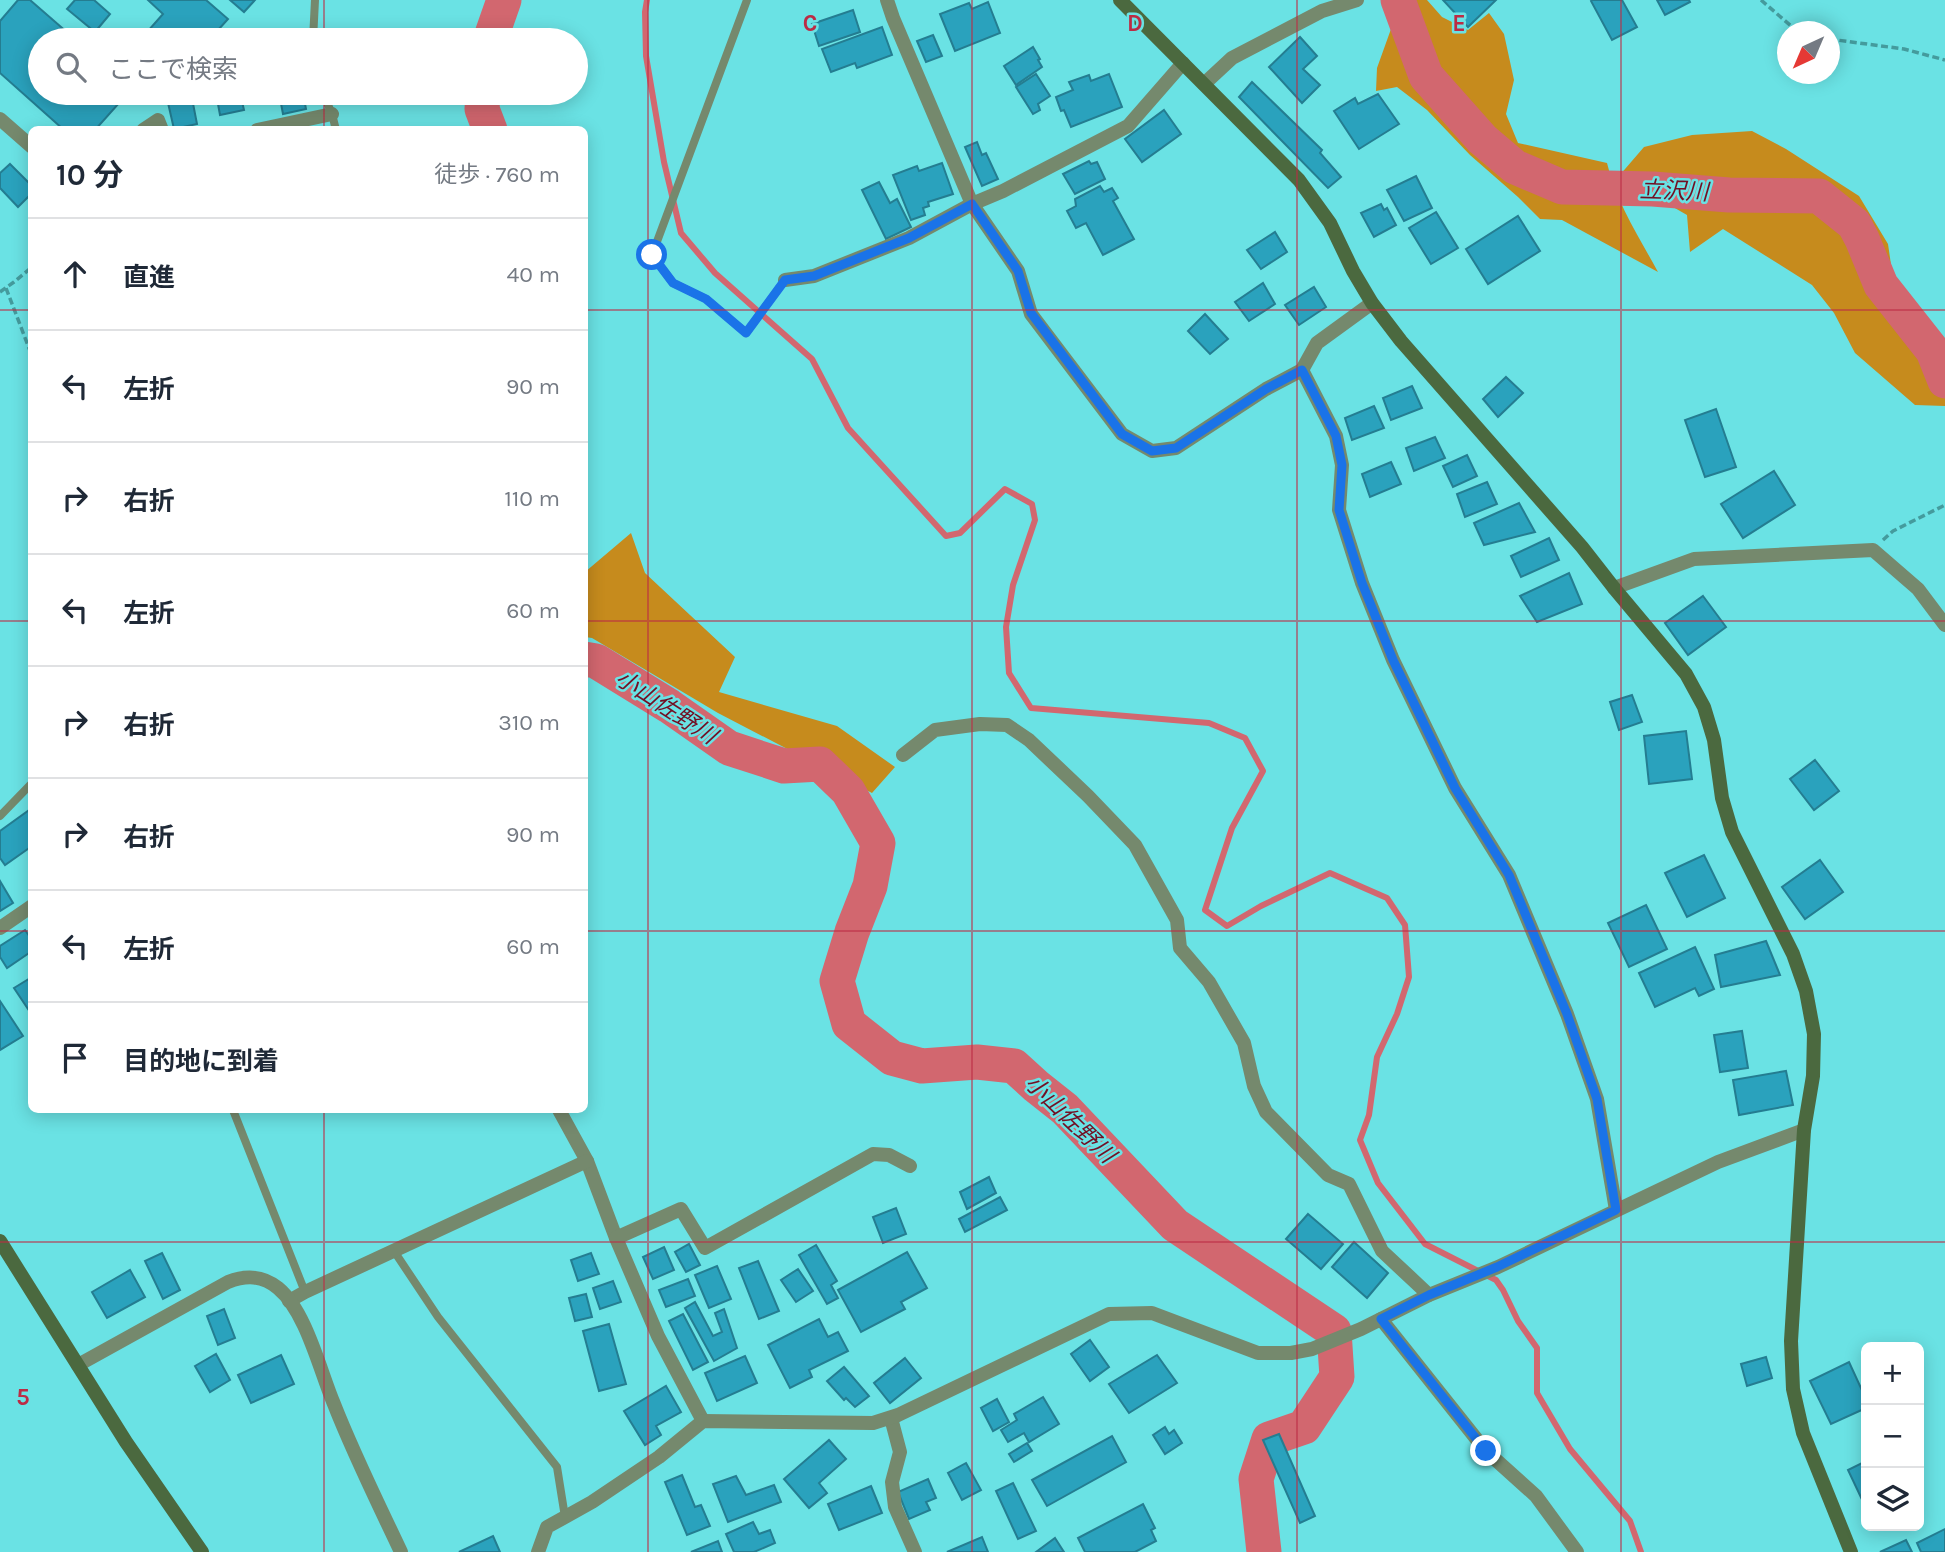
<!DOCTYPE html>
<html lang="ja">
<head>
<meta charset="utf-8">
<style>
  body { margin:0; font-family:Karla,"Noto Sans JP",sans-serif; background:#f2f2f3; color:#1f2937 }
  .controls { position:absolute; right:21px; bottom:21px; display:grid; overflow:hidden; border-radius:10px; box-shadow:0 4px 18px #0003 }
  .controls button { width:63px; height:63px; display:grid; place-items:center; padding:0; border:0; border-bottom:2px solid #e0e1e3; background:#fff; color:#1f2937; font:35px sans-serif }
  .compass { position:absolute; left:1777px; top:21px; width:63px; height:63px; border-radius:50%; background:#fff; box-shadow:0 4px 18px #0003; rotate:224deg }
  .stop { position:absolute; width:21px; height:21px; margin:-16px; border:5px solid #1a73e8; border-radius:50%; background:#fff }
  .stop.end { background:#1a73e8; border-color:#fff; box-shadow:0 2px 7px #0008 }
  .list { margin:0; padding:0; list-style:none }
  h2 { display:flex; justify-content:space-between; align-items:center; height:91px; margin:0; padding:0 28px; font-size:30px }
  h2 small { font-size:23px; font-weight:400; color:#747a83 }
  .list li { display:grid; grid-template-columns:46px 1fr auto; gap:21px; align-items:center; box-sizing:border-box; height:112px; padding:0 28px; border-top:2px solid #e0e1e3 }
  .list b { display:block; font-size:26px; white-space:nowrap }
  .list em { font-size:23px; font-style:normal; color:#747a83 }
  .icon { flex:none; width:38px; height:38px; fill:none; stroke:currentColor; stroke-width:2; stroke-linecap:round; stroke-linejoin:round }
  .map { position:relative; flex:none; width:1945px; height:1552px; overflow:hidden }
  .search { position:absolute; background:#fff; box-shadow:0 4px 18px #0003; left:28px; top:28px; width:560px; height:77px; display:flex; align-items:center; gap:18px; box-sizing:border-box; padding:0 24px; border-radius:38px; color:#747a83; font-size:26px }
  .panel { position:absolute; background:#fff; box-shadow:0 4px 18px #0003; left:28px; top:126px; width:560px; height:987px; border-radius:10px }
  .map>svg:first-child { display:block }
  .forest { fill:#c68b1d }
  .lines { fill:none; stroke-linecap:round; stroke-linejoin:round }
  .stream { stroke:#d2676f; stroke-width:6 }
  .river { stroke:#d2676f; stroke-width:35 }
  .building { fill:#2aa2bd; stroke:#247d91; stroke-width:2 }
  .path { stroke:#449b9d; stroke-width:3.5; stroke-dasharray:7 3.5; stroke-linecap:butt }
  .lane { stroke:#75896d; stroke-width:8 }
  .street { stroke:#75896d; stroke-width:14 }
  .secondary { stroke:#4b693f; stroke-width:14 }
  .route { stroke:#1a73e8; stroke-width:9 }
  .grid { fill:none; stroke:#bc2b44; stroke-width:2; stroke-opacity:0.55 }
  .labels { text-anchor:middle; dominant-baseline:central; stroke-width:5; stroke-linejoin:round; paint-order:stroke }
  .water-label { font-size:23px; font-style:italic; fill:#730f23; stroke:#6ae2e4 }
  .grid-label { font-size:23px; text-anchor:middle; font-weight:bold; fill:#bc2b44; stroke:#6ae2e4; stroke-width:5; stroke-linejoin:round; paint-order:stroke }
</style>
</head>
<body>
<div class="map">
<svg width="1945" height="1552" viewBox="0 0 1945 1552">
  <rect width="100%" height="100%" fill="#6ae2e4"/>
  <g class="forest">
    <path d="M1404,0H1427L1442,17L1468,30L1489,13L1504,34L1514,80L1506,114L1518,143L1607,163C1616,202 1639,237 1658,272L1562,220L1540,219L1518,197L1470,155L1427,110L1397,87L1376,91L1377,68L1391,29L1396,6Z"/>
    <polygon points="1752,131 1786,149 1859,196 1888,244 1895,292 1945,360 1945,406 1915,405 1855,353 1834,313 1812,285 1723,229 1690,252 1687,215 1619,176 1644,147 1692,135"/>
    <polygon points="631,533 645,573 735,657 719,692 837,726 895,767 872,793 718,713 592,638 585,637 585,572"/>
  </g>
  <g class="lines">
    <polyline class="stream" points="647,0 645,12 646,56 664,162 681,233 715,273 812,359 848,428 946,536 960,533 1005,489 1032,504 1035,520 1013,585 1006,627 1009,673 1031,708 1209,723 1245,738 1263,771 1232,828 1205,910 1227,926 1261,906 1330,873 1387,898 1405,925 1409,977 1397,1014 1377,1057 1369,1115 1360,1140 1378,1183 1425,1244 1496,1280 1503,1290 1518,1321 1537,1348 1537,1393 1570,1449 1630,1521 1641,1552"/>
    <g class="river">
      <polyline points="1398,0 1426,76 1482,139 1515,167 1562,187 1653,189 1729,195 1819,196 1854,224 1862,239 1881,285 1933,351 1945,381"/>
      <polyline points="490,40 504,0"/>
      <polyline points="483,93 482,109 490,130"/>
      <polyline points="584,659 596,661 669,706 729,748 784,766 820,764 848,791 878,843 870,886 852,932 837,981 849,1024 892,1058 922,1066 977,1062 1014,1066 1036,1086 1065,1109 1175,1225 1334,1331 1337,1377 1304,1427 1269,1439 1256,1479 1264,1552"/>
    </g>
  </g>
  <g class="building">
    <polygon points="18,0 30,0 76,40 40,40 40,93 128,93 95,130 64,130 0,73 0,21"/>
    <polygon points="75,0 94,0 110,14 95,32 67,9"/>
    <polygon points="148,0 206,0 228,19 209,40 140,40 163,14"/>
    <polygon points="230,0 255,0 244,12"/>
    <polygon points="1443,0 1496,0 1468,27"/>
    <polygon points="1592,0 1622,0 1637,27 1612,40 1591,1"/>
    <polygon points="1657,0 1689,0 1690,2 1665,15"/>
    <polygon points="988,2 1000,33 955,51 940,14 969,3 972,9"/>
    <polygon points="853,10 860,32 819,46 812,24"/>
    <polygon points="882,27 892,55 857,68 855,63 831,72 822,49"/>
    <polygon points="933,35 942,56 926,62 917,41"/>
    <polygon points="1300,37 1317,56 1303,69 1320,85 1302,103 1269,67"/>
    <polygon points="1033,47 1040,59 1038,60 1042,67 1016,85 1004,66"/>
    <polygon points="1036,74 1050,96 1038,104 1040,110 1033,114 1016,87"/>
    <polygon points="1109,74 1122,107 1071,127 1064,110 1061,111 1056,97 1073,90 1069,82 1089,75 1091,81"/>
    <polygon points="1252,82 1322,150 1320,153 1341,177 1328,188 1239,97"/>
    <polygon points="171,93 191,93 197,124 174,129 166,94"/>
    <polygon points="216,93 240,93 244,110 220,115"/>
    <polygon points="279,93 303,93 306,109 283,114"/>
    <polygon points="1378,94 1399,124 1359,149 1334,111 1355,98 1358,104"/>
    <polygon points="1164,110 1181,134 1142,162 1125,139"/>
    <polygon points="977,142 982,155 986,153 998,179 982,186 965,147"/>
    <polygon points="1089,161 1091,164 1097,162 1105,179 1075,194 1063,174"/>
    <polygon points="942,163 953,194 928,202 929,206 923,208 925,215 911,220 893,175 917,166 919,171"/>
    <polygon points="10,164 32,186 32,193 18,207 0,188 0,173"/>
    <polygon points="1416,176 1432,208 1404,221 1387,190"/>
    <polygon points="879,182 890,203 897,199 911,227 886,239 862,190"/>
    <polygon points="1100,186 1104,192 1112,188 1118,198 1113,201 1134,239 1103,255 1086,223 1076,228 1067,211 1076,206 1075,199"/>
    <polygon points="1381,204 1384,210 1387,208 1396,225 1374,237 1361,213"/>
    <polygon points="1436,212 1458,248 1431,264 1409,228"/>
    <polygon points="1518,216 1540,251 1488,284 1466,249"/>
    <polygon points="1275,232 1287,252 1261,269 1247,250"/>
    <polygon points="1263,283 1275,304 1249,321 1235,302"/>
    <polygon points="1314,287 1326,307 1299,325 1285,305"/>
    <polygon points="1205,314 1228,339 1210,354 1188,331"/>
    <polygon points="1506,377 1523,393 1498,417 1483,399"/>
    <polygon points="1412,386 1422,408 1391,420 1383,398"/>
    <polygon points="1374,406 1384,428 1352,440 1345,418"/>
    <polygon points="1716,409 1736,467 1705,477 1685,420"/>
    <polygon points="1435,437 1445,458 1414,471 1406,448"/>
    <polygon points="1467,455 1477,476 1453,487 1443,466"/>
    <polygon points="1391,462 1401,484 1370,497 1362,474"/>
    <polygon points="1774,471 1795,505 1743,538 1721,504"/>
    <polygon points="1487,482 1497,504 1465,517 1457,494"/>
    <polygon points="1519,503 1535,532 1484,545 1474,523"/>
    <polygon points="1549,538 1559,560 1521,577 1511,556"/>
    <polygon points="1569,573 1582,604 1537,622 1520,596"/>
    <polygon points="1703,596 1726,627 1688,655 1665,623"/>
    <polygon points="1632,695 1642,722 1619,730 1610,702"/>
    <polygon points="1686,731 1692,779 1649,784 1644,736"/>
    <polygon points="1815,760 1839,791 1814,810 1790,779"/>
    <polygon points="32,808 32,846 5,865 0,858 0,831"/>
    <polygon points="1704,855 1725,898 1687,917 1665,873"/>
    <polygon points="1820,860 1843,892 1805,919 1782,887"/>
    <polygon points="0,881 13,903 0,911"/>
    <polygon points="1646,905 1667,949 1629,967 1608,923"/>
    <polygon points="25,930 32,940 32,951 7,968 0,957 0,946"/>
    <polygon points="1766,941 1780,975 1721,987 1715,955"/>
    <polygon points="1695,947 1714,989 1699,996 1695,988 1655,1007 1639,973"/>
    <polygon points="32,977 32,1015 14,988"/>
    <polygon points="0,1001 23,1036 0,1050"/>
    <polygon points="1742,1031 1748,1068 1720,1072 1714,1035"/>
    <polygon points="1786,1071 1793,1105 1739,1115 1733,1080"/>
    <polygon points="989,1177 996,1193 967,1209 960,1192"/>
    <polygon points="1000,1197 1007,1210 965,1232 959,1219"/>
    <polygon points="896,1208 906,1234 883,1243 873,1217"/>
    <polygon points="1308,1214 1343,1244 1321,1269 1286,1239"/>
    <polygon points="1354,1242 1388,1273 1367,1298 1332,1267"/>
    <polygon points="689,1244 700,1265 686,1272 675,1252"/>
    <polygon points="816,1245 837,1281 831,1285 838,1298 827,1304 799,1255"/>
    <polygon points="664,1247 674,1270 653,1279 643,1257"/>
    <polygon points="907,1252 927,1288 901,1302 905,1309 861,1332 838,1290"/>
    <polygon points="162,1253 180,1290 163,1299 145,1261"/>
    <polygon points="591,1253 599,1274 578,1281 571,1260"/>
    <polygon points="758,1261 779,1311 759,1319 739,1268"/>
    <polygon points="717,1266 731,1299 709,1308 695,1275"/>
    <polygon points="798,1269 813,1291 796,1302 781,1280"/>
    <polygon points="130,1270 145,1297 107,1318 92,1292"/>
    <polygon points="688,1279 695,1296 666,1307 659,1290"/>
    <polygon points="613,1281 621,1302 600,1309 593,1288"/>
    <polygon points="586,1294 592,1317 575,1321 569,1298"/>
    <polygon points="695,1302 713,1336 722,1332 715,1313 724,1309 737,1348 714,1361 685,1308"/>
    <polygon points="224,1309 235,1338 218,1345 207,1316"/>
    <polygon points="683,1314 708,1362 693,1370 669,1321"/>
    <polygon points="819,1319 828,1337 838,1332 848,1351 809,1370 812,1377 790,1388 768,1345"/>
    <polygon points="609,1324 626,1384 599,1391 583,1331"/>
    <polygon points="1090,1340 1109,1367 1090,1381 1071,1354"/>
    <polygon points="216,1354 230,1380 210,1392 195,1366"/>
    <polygon points="281,1355 294,1384 251,1403 238,1375"/>
    <polygon points="1157,1355 1177,1383 1129,1413 1109,1384"/>
    <polygon points="745,1356 757,1383 717,1401 705,1373"/>
    <polygon points="1766,1357 1772,1378 1747,1386 1741,1364"/>
    <polygon points="905,1358 921,1378 890,1403 874,1383"/>
    <polygon points="1849,1362 1866,1399 1866,1408 1831,1424 1810,1381"/>
    <polygon points="844,1367 869,1396 855,1407 846,1398 844,1400 827,1381"/>
    <polygon points="666,1386 681,1412 656,1426 661,1435 645,1445 624,1411"/>
    <polygon points="1043,1397 1059,1424 1029,1442 1024,1433 1008,1442 1001,1430 1017,1420 1014,1414"/>
    <polygon points="997,1399 1009,1422 993,1431 981,1408"/>
    <polygon points="1165,1427 1169,1434 1174,1430 1182,1443 1165,1454 1153,1435"/>
    <polygon points="1279,1434 1315,1516 1300,1523 1263,1440"/>
    <polygon points="1112,1436 1126,1462 1047,1506 1032,1480"/>
    <polygon points="829,1440 846,1459 819,1483 827,1493 809,1508 784,1479"/>
    <polygon points="1027,1443 1032,1451 1014,1462 1009,1454"/>
    <polygon points="1866,1461 1866,1508 1848,1470"/>
    <polygon points="966,1463 981,1490 962,1500 948,1473"/>
    <polygon points="682,1475 695,1507 701,1505 710,1526 687,1535 665,1482"/>
    <polygon points="736,1476 746,1495 774,1485 781,1502 728,1522 713,1484"/>
    <polygon points="928,1479 936,1498 926,1502 930,1510 909,1519 898,1492"/>
    <polygon points="1013,1483 1036,1531 1018,1539 996,1491"/>
    <polygon points="871,1486 882,1513 839,1530 828,1504"/>
    <polygon points="1143,1504 1155,1528 1151,1530 1156,1541 1135,1552 1085,1552 1078,1538"/>
    <polygon points="753,1522 759,1534 770,1530 775,1543 754,1552 734,1552 726,1534"/>
    <polygon points="1945,1529 1945,1552 1921,1552 1917,1543"/>
    <polygon points="493,1536 500,1552 459,1552"/>
    <polygon points="982,1537 988,1552 947,1552"/>
    <polygon points="1055,1538 1064,1552 1036,1552"/>
    <polygon points="1906,1540 1912,1552 1880,1552"/>
    <polygon points="718,1541 722,1552 691,1552"/>
  </g>
  <g class="lines">
    <g class="path">
      <polyline points="1761,0 1798,32"/>
      <polyline points="1829,39 1904,49 1945,60"/>
      <polyline points="6,288 32,356"/>
      <polyline points="0,292 14,282 32,267"/>
      <polyline points="1883,540 1893,531 1945,505"/>
    </g>
    <g class="lane">
      <polyline points="747,0 652,255 673,283 706,299 746,333 785,280"/>
      <polyline points="313,40 315,0"/>
      <polyline points="323,93 332,114 336,130"/>
      <polyline points="0,816 32,783"/>
      <polyline points="233,1110 305,1292"/>
      <polyline points="394,1251 438,1317 557,1467 565,1517"/>
    </g>
    <g class="street">
      <polyline points="887,0 893,18 972,204 1018,271 1031,314 1122,434 1152,451 1176,448 1266,389 1302,370 1317,343 1372,303"/>
      <polyline points="1204,84 1232,58 1322,11 1357,0"/>
      <polyline points="0,119 32,147"/>
      <polyline points="143,130 158,120 162,130"/>
      <polyline points="257,130 332,114"/>
      <polyline points="785,280 814,276 909,238 972,204 1003,191 1128,126 1183,63"/>
      <polyline points="1302,370 1336,436 1342,465 1339,510 1362,583 1393,660 1455,788 1509,875 1567,1014 1597,1099 1616,1210"/>
      <polyline points="1614,588 1694,559 1873,550 1918,589 1945,625"/>
      <polyline points="903,755 935,730 980,724 1007,725 1029,740 1088,796 1135,845 1177,920 1180,948 1209,982 1244,1043 1254,1086 1266,1112 1328,1175 1349,1184 1382,1251 1429,1295"/>
      <polyline points="0,928 32,906"/>
      <polyline points="559,1110 587,1161 616,1238 658,1336 703,1421"/>
      <polyline points="616,1238 681,1209 705,1248 873,1154 889,1155 910,1166"/>
      <polyline points="289,1301 305,1292 587,1161"/>
      <polyline points="1381,1319 1486,1451 1536,1496 1577,1552"/>
      <path d="M78,1365L228,1282C246,1275 262,1275 278,1288C306,1311 320,1371 334,1404C354,1455 378,1503 401,1552"/>
      <polyline points="891,1418 900,1452 892,1482 895,1507 915,1552"/>
      <polyline points="538,1552 547,1527 592,1502 659,1457 703,1421 873,1423 898,1415 1109,1314 1152,1313 1258,1353 1291,1353 1312,1349 1361,1329 1429,1295 1498,1267 1718,1162 1804,1130"/>
    </g>
    <g class="secondary">
      <polyline points="1120,0 1299,180 1330,223 1353,271 1372,303 1401,341 1582,547 1614,588 1686,674 1704,707 1714,740 1722,798 1732,832 1793,954 1806,991 1814,1034 1813,1076 1804,1130 1791,1341 1793,1389 1803,1433 1851,1552"/>
      <polyline points="0,1241 126,1442 202,1552"/>
    </g>
  </g>
  <g class="lines">
    <polyline class="route" points="652,255 673,283 706,299 746,333 785,280 814,276 909,238 972,204 1018,271 1031,313 1122,434 1152,451 1176,448 1266,389 1302,370 1336,436 1342,465 1339,510 1362,583 1393,660 1455,788 1509,875 1567,1014 1597,1099 1616,1210 1497,1267 1429,1295 1381,1319 1486,1451"/>
  </g>
  <path class="grid" d="M324,0V40M648,0V1552M972,0V1552M1297,0V1552M1621,0V1552M324,93V130M0,310H32M584,310H1945M0,621H32M584,621H1945M0,931H32M584,931H1945M324,1110V1552M0,1242H1945"/>
  <g class="labels">
    <g class="water-label">
      <text transform="translate(1674 191) rotate(2)">立沢川</text>
      <text transform="translate(666 707) rotate(33)">小山佐野川</text>
      <text transform="translate(1070 1119) rotate(44)">小山佐野川</text>
    </g>
  </g>
  <g class="grid-label">
    <text x="810" y="31">C</text>
    <text x="1135" y="31">D</text>
    <text x="1459" y="31">E</text>
    <text x="23" y="1405">5</text>
  </g>
</svg>
<div class="controls">
<button>+</button>
<button>−</button>
<button><svg class="icon" aria-label="layers" viewBox="0 0 24 24"><path d="M12 4l9 5-9 5-9-5zM3 14l9 5 9-5"/></svg></button>
</div>
<svg class="compass" viewBox="-18 -18 36 36"><path d="M0-13l5 13h-10z" fill="#e53935"/><path d="M0 13l5-13h-10z" fill="#747a83"/></svg>
<div class="stop" style="left:652px;top:255px"></div>
<div class="stop end" style="left:1486px;top:1451px"></div>
<div class="search"><svg class="icon" aria-label="search" viewBox="0 0 24 24"><circle cx="10" cy="10" r="6"/><path d="M15 15l6 6"/></svg>ここで検索</div>
<section class="panel">
<h2>10 分<small>徒歩 · 760 m</small></h2>
<ul class="list">
<li><svg class="icon" aria-label="ahead" viewBox="0 0 24 24"><path d="M12 20V5M6 11l6-6 6 6"/></svg><div><b>直進</b></div><em>40 m</em></li>
<li><svg class="icon" aria-label="left" viewBox="0 0 24 24"><path d="M17 20v-9H6M10 6l-5 5 5 5"/></svg><div><b>左折</b></div><em>90 m</em></li>
<li><svg class="icon" aria-label="right" viewBox="0 0 24 24"><path d="M7 20v-9h11M14 6l5 5-5 5"/></svg><div><b>右折</b></div><em>110 m</em></li>
<li><svg class="icon" aria-label="left" viewBox="0 0 24 24"><path d="M17 20v-9H6M10 6l-5 5 5 5"/></svg><div><b>左折</b></div><em>60 m</em></li>
<li><svg class="icon" aria-label="right" viewBox="0 0 24 24"><path d="M7 20v-9h11M14 6l5 5-5 5"/></svg><div><b>右折</b></div><em>310 m</em></li>
<li><svg class="icon" aria-label="right" viewBox="0 0 24 24"><path d="M7 20v-9h11M14 6l5 5-5 5"/></svg><div><b>右折</b></div><em>90 m</em></li>
<li><svg class="icon" aria-label="left" viewBox="0 0 24 24"><path d="M17 20v-9H6M10 6l-5 5 5 5"/></svg><div><b>左折</b></div><em>60 m</em></li>
<li><svg class="icon" aria-label="arrive" viewBox="0 0 24 24"><path d="M6 21V4h12l-3 4 3 4H6"/></svg><div><b>目的地に到着</b></div></li>
</ul>
</section>
</div>
</body>
</html>
